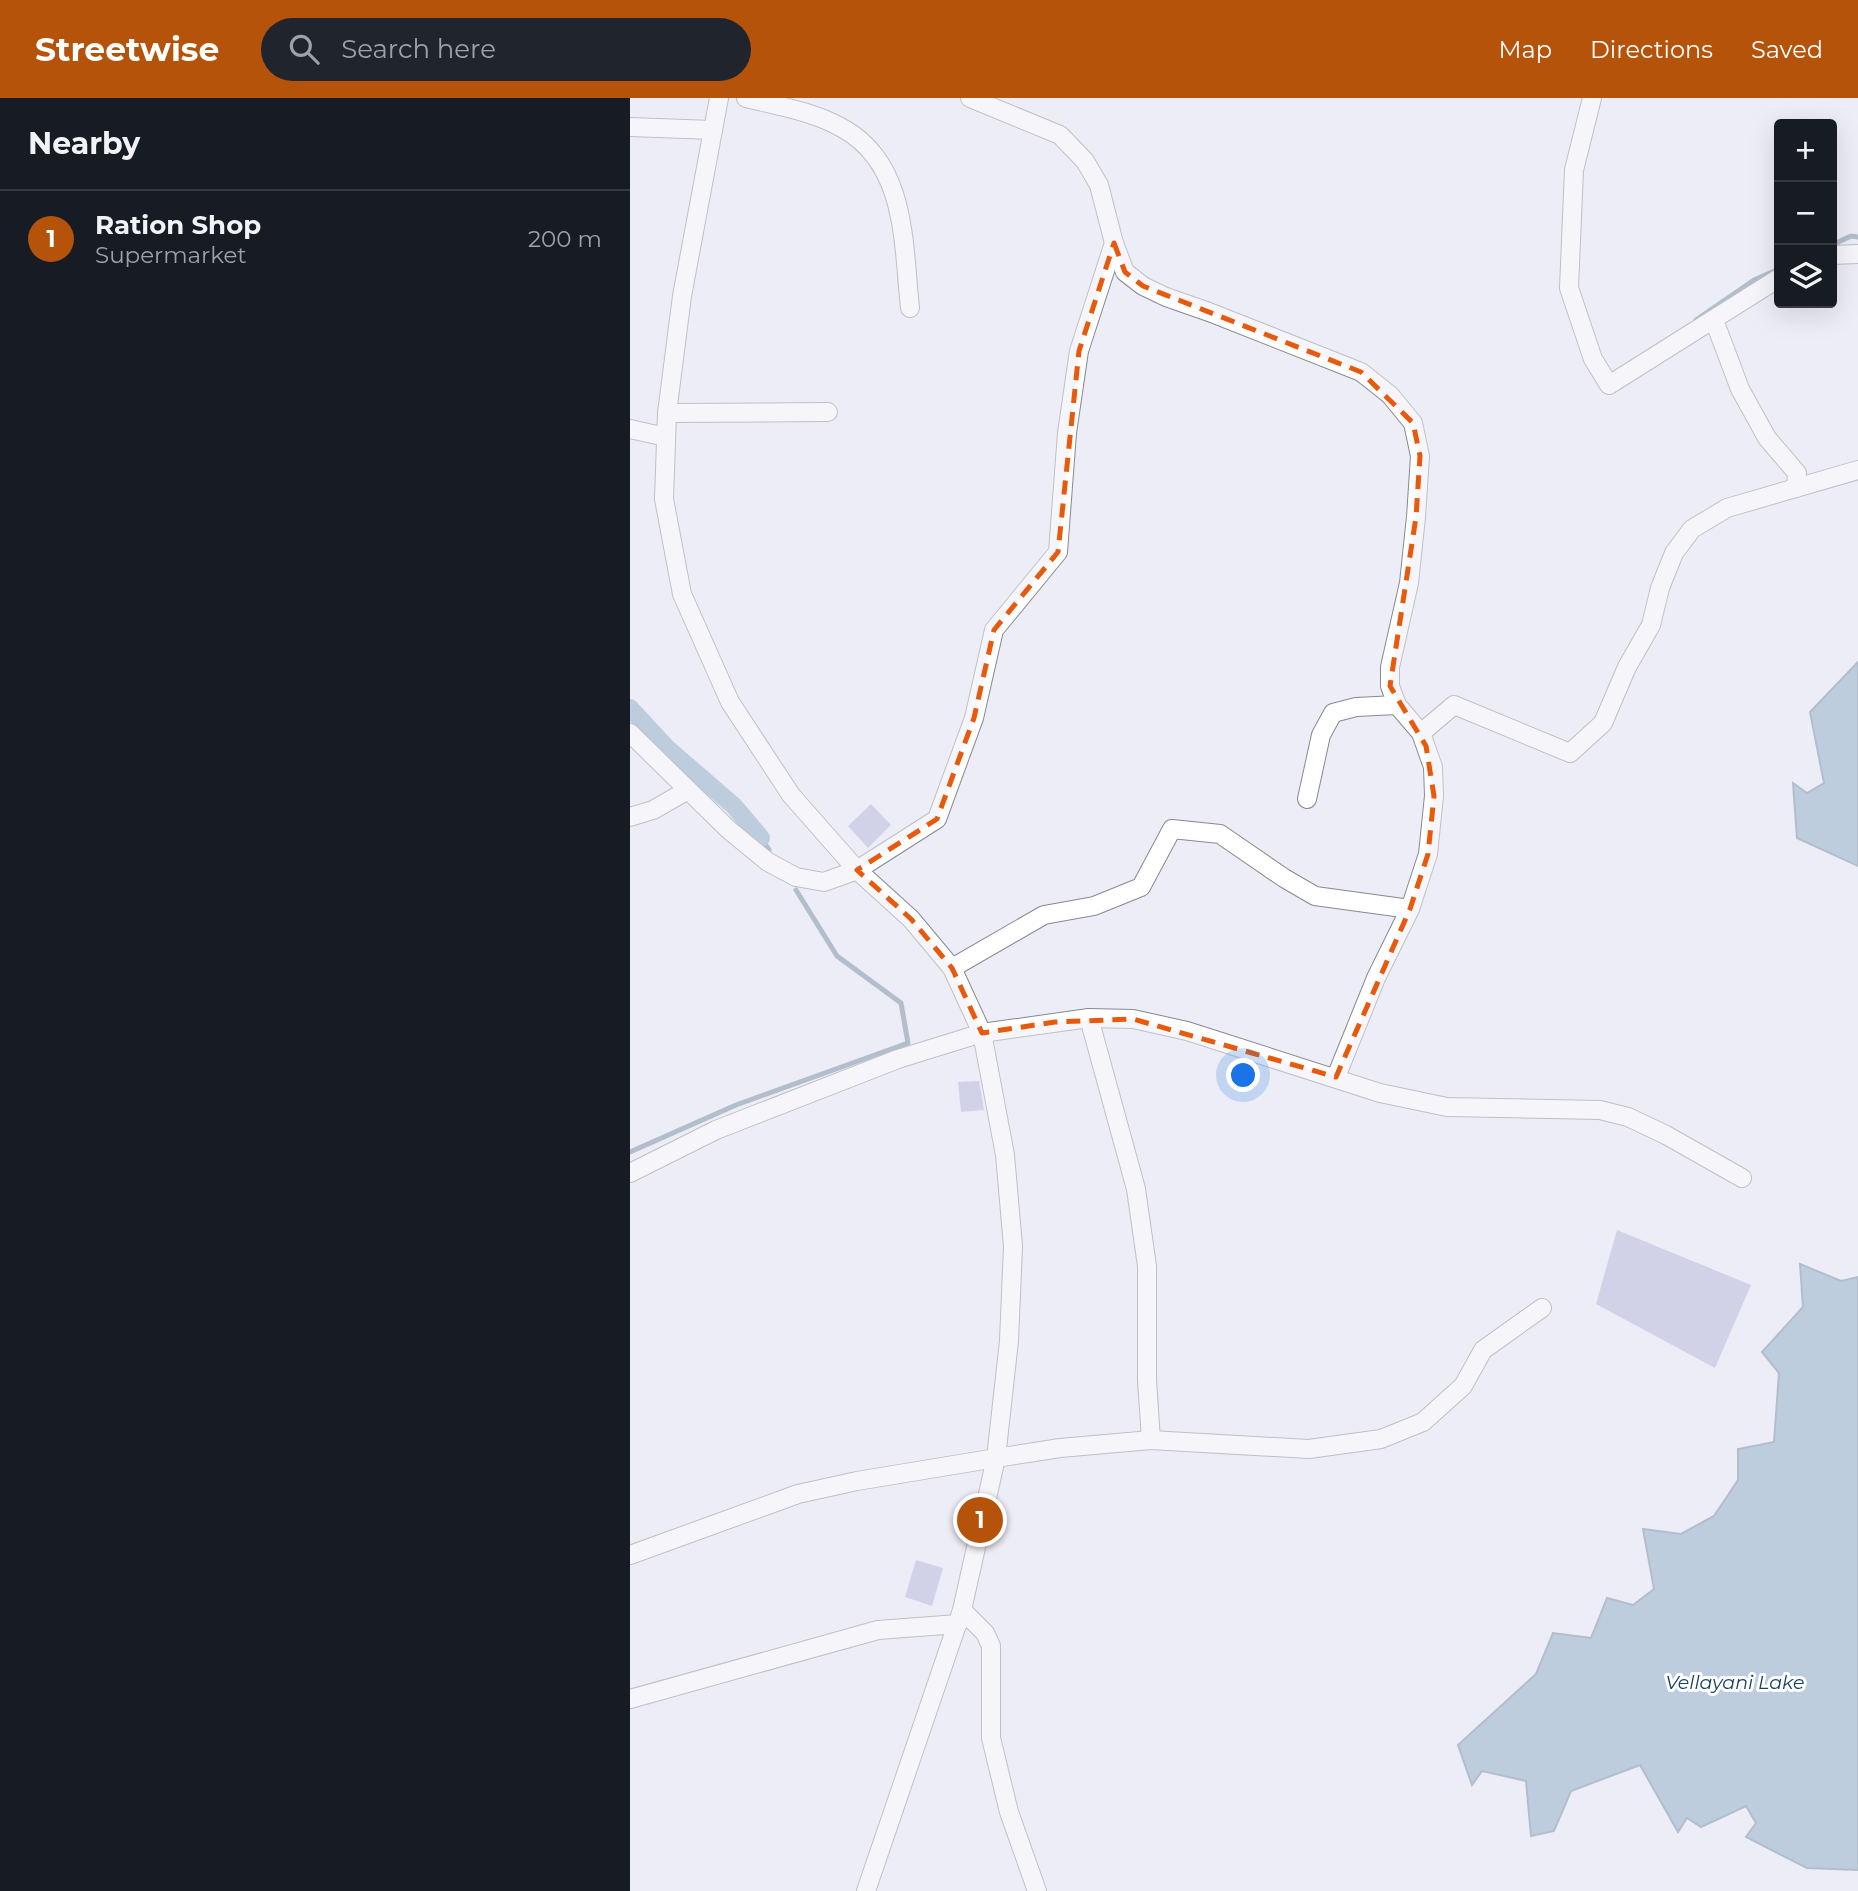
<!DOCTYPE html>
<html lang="en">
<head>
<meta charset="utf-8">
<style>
  body { margin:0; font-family:Montserrat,sans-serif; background:#20242c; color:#f1f3f6 }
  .controls { position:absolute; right:21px; top:21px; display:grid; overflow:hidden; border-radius:7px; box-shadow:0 7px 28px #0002 }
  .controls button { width:63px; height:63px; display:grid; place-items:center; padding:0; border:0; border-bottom:2px solid #363941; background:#171b24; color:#f1f3f6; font:35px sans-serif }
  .you { position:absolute; left:614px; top:978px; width:24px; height:24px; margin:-18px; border:5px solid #fff; border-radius:50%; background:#1a73e8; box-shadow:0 0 0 10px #1a73e833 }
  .badge { display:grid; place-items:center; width:46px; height:46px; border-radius:50%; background:#b45309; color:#fff; font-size:23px; font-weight:700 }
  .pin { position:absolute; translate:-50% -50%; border:4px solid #fff; box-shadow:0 2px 7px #0006 }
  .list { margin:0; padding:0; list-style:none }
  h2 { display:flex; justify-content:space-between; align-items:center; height:91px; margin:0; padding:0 28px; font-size:30px }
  h2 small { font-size:23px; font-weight:400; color:#9ea1a6 }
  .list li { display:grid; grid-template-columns:46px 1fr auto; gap:21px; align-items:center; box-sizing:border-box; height:98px; padding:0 28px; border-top:2px solid #363941 }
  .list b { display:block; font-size:26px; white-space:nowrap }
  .list p { margin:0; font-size:23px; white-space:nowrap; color:#9ea1a6 }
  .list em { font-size:23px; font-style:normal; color:#9ea1a6 }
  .icon { flex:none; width:38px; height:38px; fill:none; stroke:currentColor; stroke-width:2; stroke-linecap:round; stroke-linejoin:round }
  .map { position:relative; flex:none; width:1228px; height:1793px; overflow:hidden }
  header { display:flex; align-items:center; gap:42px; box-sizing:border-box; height:98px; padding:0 35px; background:#b45309; color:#fff }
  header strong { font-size:33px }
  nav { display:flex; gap:38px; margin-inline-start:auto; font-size:24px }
  .search { width:490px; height:63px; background:#20242c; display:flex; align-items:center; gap:18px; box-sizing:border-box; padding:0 24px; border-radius:38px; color:#9ea1a6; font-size:26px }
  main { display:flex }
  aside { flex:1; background:#171b24 }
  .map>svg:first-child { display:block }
  .water { fill:#83a7c0; stroke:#6c8598; stroke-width:2 }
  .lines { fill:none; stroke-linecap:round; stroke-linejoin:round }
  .stream { stroke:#6c8598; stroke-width:5 }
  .canal { stroke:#83a7c0; stroke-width:18 }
  .building { fill:#afb2d8 }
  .minor-casing { stroke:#888991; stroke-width:20 }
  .minor { stroke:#fff; stroke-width:18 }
  .marked { fill:none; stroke:#e8590c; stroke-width:5; stroke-dasharray:14 9; stroke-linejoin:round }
  .labels { text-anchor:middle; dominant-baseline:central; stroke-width:6; stroke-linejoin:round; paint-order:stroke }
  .water-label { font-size:19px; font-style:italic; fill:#16435e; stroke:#fff }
</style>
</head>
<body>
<header>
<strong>Streetwise</strong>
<div class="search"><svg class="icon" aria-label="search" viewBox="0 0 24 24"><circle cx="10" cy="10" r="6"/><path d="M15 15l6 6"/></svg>Search here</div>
<nav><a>Map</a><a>Directions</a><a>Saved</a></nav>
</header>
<main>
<aside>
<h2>Nearby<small></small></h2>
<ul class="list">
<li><span class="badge">1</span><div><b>Ration Shop</b><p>Supermarket</p></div><em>200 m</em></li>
</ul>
</aside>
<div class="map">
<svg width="1228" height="1793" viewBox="0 0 1228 1793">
  <rect width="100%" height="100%" fill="#ecedf6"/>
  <g class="water">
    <polygon points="1228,564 1228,768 1167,740 1163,685 1177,695 1194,685 1180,614"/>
    <polygon points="1170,1166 1211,1183 1228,1179 1228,1772 1177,1770 1116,1739 1126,1725 1116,1708 1071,1729 1057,1720 1048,1734 1010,1667 941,1693 924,1733 901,1738 896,1683 852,1673 842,1687 828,1647 906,1576 923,1535 961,1540 977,1500 1003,1507 1024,1491 1013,1431 1051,1436 1084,1418 1108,1382 1108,1351 1144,1344 1149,1275 1132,1254 1173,1209"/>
  </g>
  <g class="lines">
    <g class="stream">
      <polyline points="1202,147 1221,138 1228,139"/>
      <polyline points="1066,222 1124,182 1149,171"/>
      <polyline points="131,740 139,752"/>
      <polyline points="0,1054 106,1007 278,945 271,905 207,858 166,792"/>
    </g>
    <polyline class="canal" points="0,610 37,650 104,708 131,740"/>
  </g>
  <g class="building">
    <polygon points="241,706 261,727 238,750 218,728"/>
    <polygon points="349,983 354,1012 331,1014 328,984"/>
    <polygon points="987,1132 1121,1187 1085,1270 966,1206"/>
    <polygon points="286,1462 313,1470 302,1508 275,1499"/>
  </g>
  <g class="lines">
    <defs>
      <g id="minor">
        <polyline points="89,0 52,198 37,315 34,401 52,496 100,604 161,697 227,772 281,821 322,870 352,935 375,1057 383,1148 379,1243 366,1360 332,1512 236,1793"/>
        <path d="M116,0C149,8 185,14 214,31C277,67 273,146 280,210"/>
        <polyline points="340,0 430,37 455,63 469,87 484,145 495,174 513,188 536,199 579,214 731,274 760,297 783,325 790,358 786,419 779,485 760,569 760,588 767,607 791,635 803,669 804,698 798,756 780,811 746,880 706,979"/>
        <polyline points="962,0 944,72 939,190 963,261 979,287 1149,180"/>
        <polyline points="0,29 83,32"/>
        <polyline points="1202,157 1228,156"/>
        <polyline points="1084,222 1110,291 1137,340 1167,375 1166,390"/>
        <polyline points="37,315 198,314"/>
        <polyline points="0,331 36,339"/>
        <polyline points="0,635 99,732 138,764 166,779 194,784 227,772 307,721 344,620 364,532 428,454 437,335 449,253 484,145"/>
        <polyline points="791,635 824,607 940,655 973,625 997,569 1021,527 1030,490 1044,455 1062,431 1097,410 1228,372"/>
        <polyline points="677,701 691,637 703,615 726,609 767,607"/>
        <polyline points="0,719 23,712 58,692"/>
        <polyline points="322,870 414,817 464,808 511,789 542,731 590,736 654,780 685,798 780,811"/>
        <polyline points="459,920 506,1091 517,1168 517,1282 521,1342"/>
        <polyline points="0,1075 86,1032 268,961 352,935 459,920 503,921 557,933 750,995 817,1009 970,1012 998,1019 1036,1037 1112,1080"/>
        <polyline points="0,1457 168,1396 227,1383 366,1360 430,1350 521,1342 679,1351 751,1341 793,1324 833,1288 853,1252 912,1210"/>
        <polyline points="332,1512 355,1535 361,1548 361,1640 379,1714 407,1793"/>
        <polyline points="0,1601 248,1532 328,1526"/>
      </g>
    </defs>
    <use href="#minor" class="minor-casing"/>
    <use href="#minor" class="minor"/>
  </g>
  <path d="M0 0H1228V1793H0ZM484,145L495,174L513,188L731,274L783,325L790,358L786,419L760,588L796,648L804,698L798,756L780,811L706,979L503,921L425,924L352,935L322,870L281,821L227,772L307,721L344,620L364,532L428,454L449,253Z" fill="#ecedf6" fill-opacity=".55" fill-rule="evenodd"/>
  <path class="marked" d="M484,145L495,174L513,188L731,274L783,325L790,358L786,419L760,588L796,648L804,698L798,756L780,811L706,979L503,921L425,924L352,935L322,870L281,821L227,772L307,721L344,620L364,532L428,454L449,253Z"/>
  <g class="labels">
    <g class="water-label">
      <text x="1105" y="1584">Vellayani Lake</text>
    </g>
  </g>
</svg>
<div class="controls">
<button>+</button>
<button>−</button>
<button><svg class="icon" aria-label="layers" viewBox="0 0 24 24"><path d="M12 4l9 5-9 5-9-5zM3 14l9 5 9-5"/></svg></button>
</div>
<div class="you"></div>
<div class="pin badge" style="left:350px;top:1422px">1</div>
</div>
</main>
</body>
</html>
